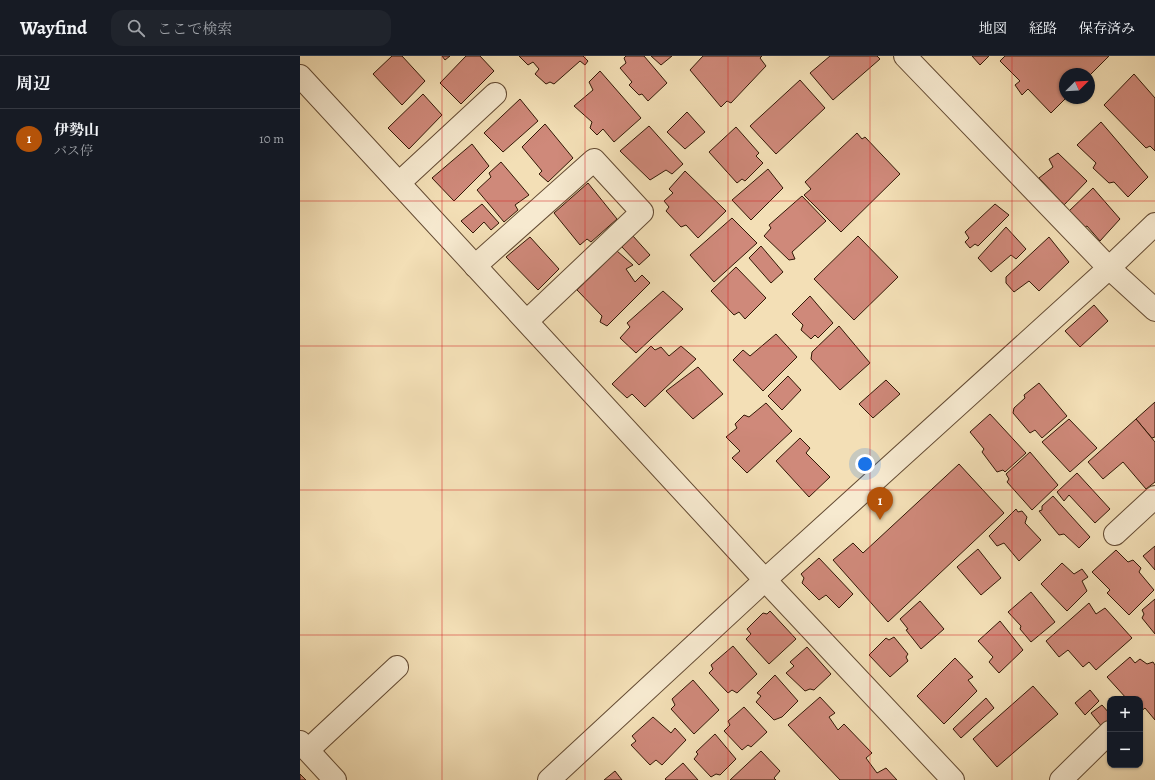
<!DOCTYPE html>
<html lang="ja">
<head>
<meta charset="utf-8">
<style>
  body { margin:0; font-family:Alegreya,"Noto Serif JP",serif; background:#20242c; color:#f1f3f6 }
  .controls { position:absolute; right:12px; bottom:12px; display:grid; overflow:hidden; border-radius:8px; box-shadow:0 1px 3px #0004 }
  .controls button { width:36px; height:36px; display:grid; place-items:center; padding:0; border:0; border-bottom:1px solid #363941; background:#171b24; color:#f1f3f6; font:20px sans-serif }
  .compass { position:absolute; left:759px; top:12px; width:36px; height:36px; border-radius:50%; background:#171b24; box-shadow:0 1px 3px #0004; rotate:66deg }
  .you { position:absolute; left:565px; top:408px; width:14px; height:14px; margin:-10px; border:3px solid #fff; border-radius:50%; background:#1a73e8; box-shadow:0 0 0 6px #1a73e833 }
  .badge { display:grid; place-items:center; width:26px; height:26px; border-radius:50%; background:#b45309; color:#fff; font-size:13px; font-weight:700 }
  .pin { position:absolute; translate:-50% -33px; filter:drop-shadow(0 1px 2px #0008) }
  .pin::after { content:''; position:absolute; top:21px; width:14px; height:12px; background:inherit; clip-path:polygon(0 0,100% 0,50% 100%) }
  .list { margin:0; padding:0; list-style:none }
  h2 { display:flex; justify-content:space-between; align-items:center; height:52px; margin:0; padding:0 16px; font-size:17px }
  h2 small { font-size:13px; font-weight:400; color:#9ea1a6 }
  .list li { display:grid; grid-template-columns:26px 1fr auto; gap:12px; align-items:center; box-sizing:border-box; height:60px; padding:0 16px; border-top:1px solid #363941 }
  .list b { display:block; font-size:15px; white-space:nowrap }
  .list p { margin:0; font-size:13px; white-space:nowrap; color:#9ea1a6 }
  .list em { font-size:13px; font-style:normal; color:#9ea1a6 }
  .icon { flex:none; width:22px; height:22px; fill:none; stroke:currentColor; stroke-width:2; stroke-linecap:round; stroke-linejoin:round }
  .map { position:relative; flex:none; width:855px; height:724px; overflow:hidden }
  header { display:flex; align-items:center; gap:24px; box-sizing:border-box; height:56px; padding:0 20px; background:#171b24; border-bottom:1px solid #363941 }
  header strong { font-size:19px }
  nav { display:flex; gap:22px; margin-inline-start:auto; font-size:14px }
  .search { width:280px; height:36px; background:#20242c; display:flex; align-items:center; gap:10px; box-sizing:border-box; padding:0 14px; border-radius:12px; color:#9ea1a6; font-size:15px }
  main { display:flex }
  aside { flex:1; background:#171b24 }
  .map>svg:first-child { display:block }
  .building { fill:#cf897a; stroke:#331806 }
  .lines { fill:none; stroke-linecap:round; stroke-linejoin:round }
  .minor-casing { stroke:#634a32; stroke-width:24 }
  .minor { stroke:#f7ead0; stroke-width:22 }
  .grid { fill:none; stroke:#d62828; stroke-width:1; stroke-opacity:0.55 }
</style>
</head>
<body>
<header>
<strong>Wayfind</strong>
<div class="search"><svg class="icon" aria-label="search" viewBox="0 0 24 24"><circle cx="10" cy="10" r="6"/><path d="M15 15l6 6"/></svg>ここで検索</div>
<nav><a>地図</a><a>経路</a><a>保存済み</a></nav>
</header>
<main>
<aside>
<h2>周辺<small></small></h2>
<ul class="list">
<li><span class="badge">1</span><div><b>伊勢山</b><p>バス停</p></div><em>10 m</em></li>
</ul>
</aside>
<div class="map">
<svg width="855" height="724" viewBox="0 0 855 724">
  <rect width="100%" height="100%" fill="#f3dfb6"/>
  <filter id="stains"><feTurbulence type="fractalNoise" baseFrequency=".005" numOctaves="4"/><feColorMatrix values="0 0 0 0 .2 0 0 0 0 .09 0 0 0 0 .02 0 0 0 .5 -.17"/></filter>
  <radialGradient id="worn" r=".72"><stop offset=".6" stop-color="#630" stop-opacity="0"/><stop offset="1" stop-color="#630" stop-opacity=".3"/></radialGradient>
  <g class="building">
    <polygon points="92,0 102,0 125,25 102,49 73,18"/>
    <polygon points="142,0 150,0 145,4"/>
    <polygon points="166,0 180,0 194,15 161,48 140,27"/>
    <polygon points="219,0 283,0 288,5 285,9 280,5 254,28 250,26 246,28 235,18 239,13 233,6 228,9"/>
    <polygon points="326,0 344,0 367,27 348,45 342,38 339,39 329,29 332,26 320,12 326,7 324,2"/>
    <polygon points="351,0 372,0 361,9"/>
    <polygon points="403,0 462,0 460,2 466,10 431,47 427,45 421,51 390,14"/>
    <polygon points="530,0 577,0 580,3 533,44 510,17"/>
    <polygon points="672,0 689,0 680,9"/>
    <polygon points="705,0 809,0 789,20 789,18 765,18 766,42 751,57 728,33 722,39 715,29 720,25 700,5"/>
    <polygon points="300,15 341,62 314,86 303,73 297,79 290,72 292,66 274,50 293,34 289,26"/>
    <polygon points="834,18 855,42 855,95 850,90 846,92 804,49"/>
    <polygon points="500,24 525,52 476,98 450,70"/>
    <polygon points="123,38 142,59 109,93 88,72"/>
    <polygon points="220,43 238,65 203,96 184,77"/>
    <polygon points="387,56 405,76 385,93 367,76"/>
    <polygon points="801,66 848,121 828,141 814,126 809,127 793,112 796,107 777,89"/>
    <polygon points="245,68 273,102 248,126 239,118 242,115 222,91"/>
    <polygon points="349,70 383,108 372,118 366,114 350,124 320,95"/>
    <polygon points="436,71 459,97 456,100 463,107 445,125 442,123 437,127 409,96"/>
    <polygon points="557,77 562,83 565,81 600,118 541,176 504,139 511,133 505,126"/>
    <polygon points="172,88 189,110 154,145 132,122"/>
    <polygon points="758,97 787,125 764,149 739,122 753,111 749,103"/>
    <polygon points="201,106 229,139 215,149 218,154 204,166 177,134 191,121 189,117"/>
    <polygon points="468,113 483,132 451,164 432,144"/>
    <polygon points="385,115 426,155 398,182 386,169 381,171 366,155 369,151 364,145 373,137 369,133"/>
    <polygon points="288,127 317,163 291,186 287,183 280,189 254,157"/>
    <polygon points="793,132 820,163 800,185 787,170 783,172 768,156"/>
    <polygon points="502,140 526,165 492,196 495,203 489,204 464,180 471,172 469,169"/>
    <polygon points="182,148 199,167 191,174 184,166 173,177 161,165"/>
    <polygon points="695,148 709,159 678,190 675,188 670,192 665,186 669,182 665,176"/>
    <polygon points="432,162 457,187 414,226 390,199"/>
    <polygon points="706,171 726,193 716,203 711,199 691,216 678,202"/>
    <polygon points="333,180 350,199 339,209 322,191"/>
    <polygon points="558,180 598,221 554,264 514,223"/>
    <polygon points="230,181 259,213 238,234 206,201"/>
    <polygon points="749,181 769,206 739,235 729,225 714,236 706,227 706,221"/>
    <polygon points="461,190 483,216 471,227 449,202"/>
    <polygon points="317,195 333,209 326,213 335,226 342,219 350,227 307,270 300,266 302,260 277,234"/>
    <polygon points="436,211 466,242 445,263 439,256 434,259 411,235"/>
    <polygon points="363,235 383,253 336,297 320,282 330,271 327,267"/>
    <polygon points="510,240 533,267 518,282 515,279 511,283 501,274 503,269 492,258"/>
    <polygon points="794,249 808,265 780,291 765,275"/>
    <polygon points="539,270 570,307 540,334 511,303 512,296"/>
    <polygon points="476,278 497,301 463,335 433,304 443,294 450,300"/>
    <polygon points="351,290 355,294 361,291 369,300 381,290 396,303 345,351 332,338 327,342 312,328"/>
    <polygon points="398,311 423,338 393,363 366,335"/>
    <polygon points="488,320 501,334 482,354 468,340"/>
    <polygon points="586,324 600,338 573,362 559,348"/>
    <polygon points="739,327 767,360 742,382 735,374 730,377 713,357 714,352 725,342 724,339"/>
    <polygon points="855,346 855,381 852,382 836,363"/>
    <polygon points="466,347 492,375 447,417 432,402 440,395 426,381 437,372 435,368 444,359 449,361"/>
    <polygon points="690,358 726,397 705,416 703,414 697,416 682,396 684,393 670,376"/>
    <polygon points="769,363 797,392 770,416 742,386"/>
    <polygon points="836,363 855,386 855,426 846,433 823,406 803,423 788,406"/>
    <polygon points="500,382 510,392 506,397 530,421 509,441 476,405"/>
    <polygon points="730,396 758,429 732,454 707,426 709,423 706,418"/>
    <polygon points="659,408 704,457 588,566 533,504 553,487 563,497"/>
    <polygon points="777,417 810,453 795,467 769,439 764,445 757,436"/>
    <polygon points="753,440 790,481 779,492 764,478 759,479 739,455 742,454 742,450"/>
    <polygon points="716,453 718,456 722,455 727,461 725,467 741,484 719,505 704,487 697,490 689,480"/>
    <polygon points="855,490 855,514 843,500"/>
    <polygon points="678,493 701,522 681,539 657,511"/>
    <polygon points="816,494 828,506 833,504 841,512 839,516 854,534 829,559 807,537 810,534 792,516"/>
    <polygon points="519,502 553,538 539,552 526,539 519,544 502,527 504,522 501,518"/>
    <polygon points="762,507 774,518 782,513 788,521 782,525 787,535 767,555 741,528"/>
    <polygon points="731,536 755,566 731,586 720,573 721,570 708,556"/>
    <polygon points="855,543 855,578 842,562 844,558 842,554"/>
    <polygon points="620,545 644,573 621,593 606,574 608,573 600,563"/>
    <polygon points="789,547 796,558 805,552 832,582 796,614 789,606 783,611 768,594 759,601 746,585"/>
    <polygon points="470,555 496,583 469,608 446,583 451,578 447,573 463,557 467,558"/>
    <polygon points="700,565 723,594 699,617 689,606 693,601 678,585"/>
    <polygon points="594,581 608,598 606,601 608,605 590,621 569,599 586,582 589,584"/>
    <polygon points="433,590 457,618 437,637 432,634 428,637 409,617 413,613 411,609"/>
    <polygon points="507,591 531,618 514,634 510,633 505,635 486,617 494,610 490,606"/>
    <polygon points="830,601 835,607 840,603 847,608 853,606 855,609 855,664 845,652 840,656 840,643 827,643 807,621"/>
    <polygon points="655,602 673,621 668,624 677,635 644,668 617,640"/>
    <polygon points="475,619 498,645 482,661 474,664 456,646 461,640 457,637"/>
    <polygon points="393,624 419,654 394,678 371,653 375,649 372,643"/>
    <polygon points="733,630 758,658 697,711 673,683"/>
    <polygon points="790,634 799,645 785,659 775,647"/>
    <polygon points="520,641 535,657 529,661 538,674 544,668 572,697 566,702 577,717 586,712 597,724 540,724 488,669"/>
    <polygon points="686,642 694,652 661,682 653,673"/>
    <polygon points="802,649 810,658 810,665 802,671 791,657"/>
    <polygon points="444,651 467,676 451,691 448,689 442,694 424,675 430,669 428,665"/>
    <polygon points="353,661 371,677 375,672 386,684 362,709 356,704 350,709 331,689 336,685 332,680"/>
    <polygon points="415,678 436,703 420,719 416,718 411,721 394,703 398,698 396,696"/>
    <polygon points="461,695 480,715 474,722 476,724 430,724"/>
    <polygon points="383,707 398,724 366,724 365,723"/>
    <polygon points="315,715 322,724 304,724"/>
    <polygon points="0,718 6,724 0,724"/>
  </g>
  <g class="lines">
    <defs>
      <g id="minor">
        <polyline points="605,0 809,212 855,254"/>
        <polyline points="0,20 465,524 653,724"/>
        <polyline points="99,127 195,38"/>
        <polyline points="175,210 294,104 342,156 227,265"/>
        <polyline points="815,478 855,441"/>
        <polyline points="0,686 35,724"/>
        <polyline points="8,694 97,611"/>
        <polyline points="249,724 465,524 809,212 855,168"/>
        <polyline points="761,724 810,676"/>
      </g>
    </defs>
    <use href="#minor" class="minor-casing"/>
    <use href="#minor" class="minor"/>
  </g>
  <path class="grid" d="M142,0V724M285,0V724M428,0V724M570,0V724M712,0V724M0,145H855M0,290H855M0,434H855M0,579H855"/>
  <rect width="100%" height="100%" filter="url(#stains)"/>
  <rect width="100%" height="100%" fill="url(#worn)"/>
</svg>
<div class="controls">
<button>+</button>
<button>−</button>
</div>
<svg class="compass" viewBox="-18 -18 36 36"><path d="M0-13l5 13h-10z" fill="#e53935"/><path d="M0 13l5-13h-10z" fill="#9ea1a6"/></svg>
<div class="you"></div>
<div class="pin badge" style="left:580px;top:464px">1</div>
</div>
</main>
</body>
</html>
